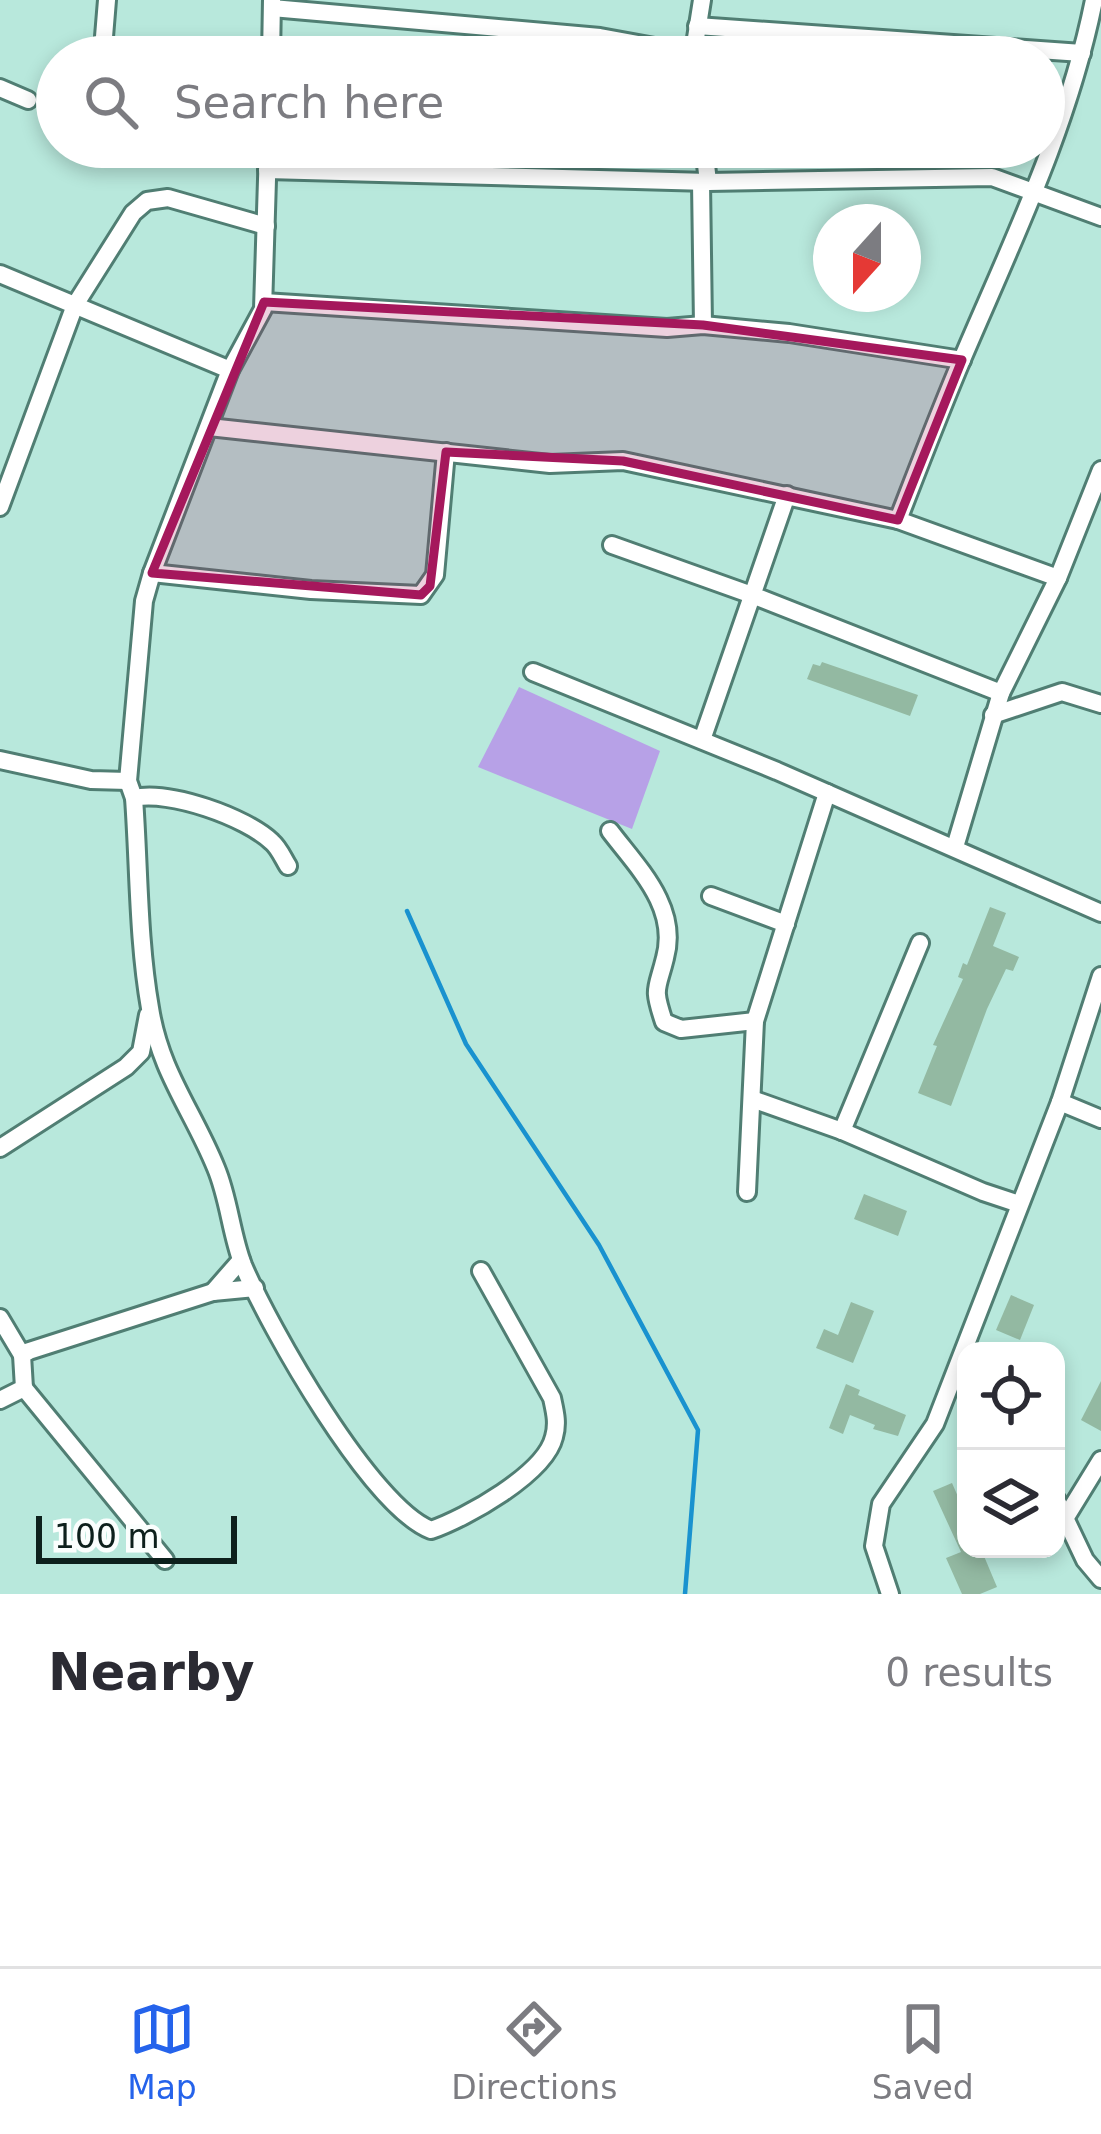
<!DOCTYPE html>
<html lang="en">
<head>
<meta charset="utf-8">
<style>
  body { margin:0; font-family:"DejaVu Sans",sans-serif; background:#f2f2f3; color:#2b2b33 }
  .controls { position:absolute; right:36px; bottom:36px; display:grid; overflow:hidden; border-radius:24px; box-shadow:0 6px 18px #0003 }
  .controls button { width:108px; height:108px; display:grid; place-items:center; padding:0; border:0; border-bottom:3px solid #e1e1e2; background:#fff; color:#2b2b33; font:60px sans-serif }
  .compass { position:absolute; left:813px; top:204px; width:108px; height:108px; border-radius:50%; background:#fff; box-shadow:0 6px 18px #0003; rotate:201deg }
  .scale { position:absolute; left:36px; bottom:30px; width:201px; box-sizing:border-box; padding-left:12px; border:6px solid #0d201c; border-top:0; font-size:33px; line-height:42px; white-space:nowrap; color:#0d201c; -webkit-text-stroke:9px #fafefd; paint-order:stroke }
  .list { margin:0; padding:0; list-style:none }
  h2 { display:flex; justify-content:space-between; align-items:center; height:156px; margin:0; padding:0 48px; font-size:51px }
  h2 small { font-size:39px; font-weight:400; color:#7c7c81 }
  .icon { flex:none; width:66px; height:66px; fill:none; stroke:currentColor; stroke-width:2; stroke-linecap:round; stroke-linejoin:round }
  .map { position:relative; flex:none; width:1101px; height:1594px; overflow:hidden }
  .search { position:absolute; background:#fff; box-shadow:0 6px 18px #0003; left:36px; right:36px; top:36px; height:132px; display:flex; align-items:center; gap:30px; box-sizing:border-box; padding:0 42px; border-radius:66px; color:#7c7c81; font-size:45px }
  .sheet { height:372px; background:#fff }
  nav { display:flex; justify-content:space-around; align-items:center; box-sizing:border-box; height:168px; border-top:3px solid #e1e1e2; background:#fff; font-size:33px; color:#7c7c81 }
  nav a { display:grid; justify-items:center; gap:6px }
  nav .on { color:#2563eb }
  .map>svg:first-child { display:block }
  .green { fill:#b7a1e7 }
  .lines { fill:none; stroke-linecap:round; stroke-linejoin:round }
  .stream { stroke:#1992cf; stroke-width:4.5 }
  .building { fill:#93b9a2 }
  .minor-casing { stroke:#507e73; stroke-width:22 }
  .minor { stroke:#fff; stroke-width:16 }
  .marked { fill:#a5185c; fill-opacity:0.2; stroke:#a5185c; stroke-width:9; stroke-linejoin:round }
</style>
</head>
<body>
<div class="map">
<svg width="1101" height="1594" viewBox="0 0 1101 1594">
  <rect width="100%" height="100%" fill="#b8e8dc"/>
  <polygon class="green" points="519,687 660,751 632,829 478,767"/>
  <g class="lines">
    <polyline class="stream" points="407,911 466,1044 599,1245 698,1430 685,1594"/>
  </g>
  <g class="building">
    <polygon points="822,662 918,695 910,716 807,679 813,664 820,666"/>
    <polygon points="990,907 1006,913 993,946 1019,957 1013,971 1006,969 987,1009 951,1106 918,1093 937,1046 933,1045 963,979 958,977 963,963 967,965"/>
    <polygon points="864,1194 907,1211 898,1236 854,1219"/>
    <polygon points="1011,1295 1034,1305 1020,1340 996,1330"/>
    <polygon points="851,1302 874,1311 853,1363 816,1348 824,1329 838,1335"/>
    <polygon points="1101,1381 1101,1431 1081,1420"/>
    <polygon points="846,1384 860,1390 858,1395 906,1415 898,1436 873,1429 875,1425 850,1415 843,1434 829,1428"/>
    <polygon points="952,1483 966,1515 966,1549 981,1549 997,1587 980,1594 962,1594 946,1558 961,1552 933,1491"/>
  </g>
  <g class="lines">
    <defs>
      <g id="minor">
        <polyline points="272,8 600,37 693,54"/>
        <polyline points="697,26 1082,53"/>
        <polyline points="103,49 107,0"/>
        <polyline points="271,57 272,0"/>
        <polyline points="693,57 702,0"/>
        <polyline points="0,88 28,100"/>
        <path d="M268,147L263,309L230,370L152,573L144,601L128,781L134,798C139,867 138,940 150,1008C160,1072 193,1111 216,1168C229,1199 231,1234 243,1265C269,1327 371,1507 431,1530C466,1518 545,1474 554,1437C558,1423 555,1412 552,1398L481,1271"/>
        <polyline points="704,147 708,182"/>
        <polyline points="267,170 708,182 992,177 1101,217"/>
        <polyline points="701,182 703,325"/>
        <polyline points="0,274 230,370"/>
        <polyline points="264,302 667,328 703,325 789,333 962,360"/>
        <polyline points="209,427 550,464 623,461 898,520 1058,578"/>
        <polyline points="0,507 75,305 133,213 147,201 168,198 266,226"/>
        <path d="M898,520C919,466 940,411 963,357C1013,240 1069,125 1094,0"/>
        <polyline points="612,545 752,595 1001,693"/>
        <polyline points="152,573 311,590 421,595 435,575 446,452"/>
        <polyline points="533,672 777,771 1101,913"/>
        <polyline points="993,715 1062,692 1101,704"/>
        <polyline points="702,740 787,495"/>
        <polyline points="0,760 91,780 128,781"/>
        <path d="M134,798C169,790 246,817 272,842C279,848 283,858 288,866"/>
        <path d="M610,831C638,868 679,907 665,958C657,991 652,986 664,1022L681,1029L755,1021"/>
        <polyline points="955,847 1001,693 1058,578 1101,470"/>
        <polyline points="711,896 786,924"/>
        <polyline points="752,1099 842,1131 983,1192 1019,1204"/>
        <polyline points="1060,1102 1101,1119"/>
        <polyline points="842,1131 920,943"/>
        <polyline points="0,1148 126,1067 141,1052 148,1015"/>
        <polyline points="747,1192 755,1021 827,793"/>
        <polyline points="213,1292 241,1260"/>
        <polyline points="0,1318 22,1355"/>
        <polyline points="24,1388 165,1560"/>
        <polyline points="0,1400 24,1388 22,1355 29,1351 213,1292 255,1288"/>
        <polyline points="1056,1499 1085,1560 1101,1579"/>
        <polyline points="1066,1517 1101,1460"/>
        <polyline points="890,1594 874,1546 881,1504 935,1424 1060,1102 1101,976"/>
      </g>
    </defs>
    <use href="#minor" class="minor-casing"/>
    <use href="#minor" class="minor"/>
  </g>
  <path class="marked" d="M264,302L703,325L962,360L898,520L623,461L446,452L430,586L421,595L152,573Z"/>
</svg>
<div class="controls">
<button><svg class="icon" aria-label="locate" viewBox="0 0 24 24"><circle cx="12" cy="12" r="6"/><path d="M12 2v4M12 18v4M2 12h4M18 12h4"/></svg></button>
<button><svg class="icon" aria-label="layers" viewBox="0 0 24 24"><path d="M12 4l9 5-9 5-9-5zM3 14l9 5 9-5"/></svg></button>
</div>
<svg class="compass" viewBox="-18 -18 36 36"><path d="M0-13l5 13h-10z" fill="#e53935"/><path d="M0 13l5-13h-10z" fill="#7c7c81"/></svg>
<div class="scale">100 m</div>
<div class="search"><svg class="icon" aria-label="search" viewBox="0 0 24 24"><circle cx="10" cy="10" r="6"/><path d="M15 15l6 6"/></svg>Search here</div>
</div>
<section class="sheet">
<h2>Nearby<small>0 results</small></h2>
<ul class="list">
</ul>
</section>
<nav>
<a class="on"><svg class="icon" aria-label="map" viewBox="0 0 24 24"><path d="M3 6l6-2 6 2 6-2v14l-6 2-6-2-6 2zM9 4v14M15 6v14"/></svg>Map</a>
<a><svg class="icon" aria-label="directions" viewBox="0 0 24 24"><path d="M12 3l9 9-9 9-9-9zM9 14v-3h6M13 9l2 2-2 2"/></svg>Directions</a>
<a><svg class="icon" aria-label="saved" viewBox="0 0 24 24"><path d="M7 4h10v16l-5-4-5 4z"/></svg>Saved</a>
</nav>
</body>
</html>
